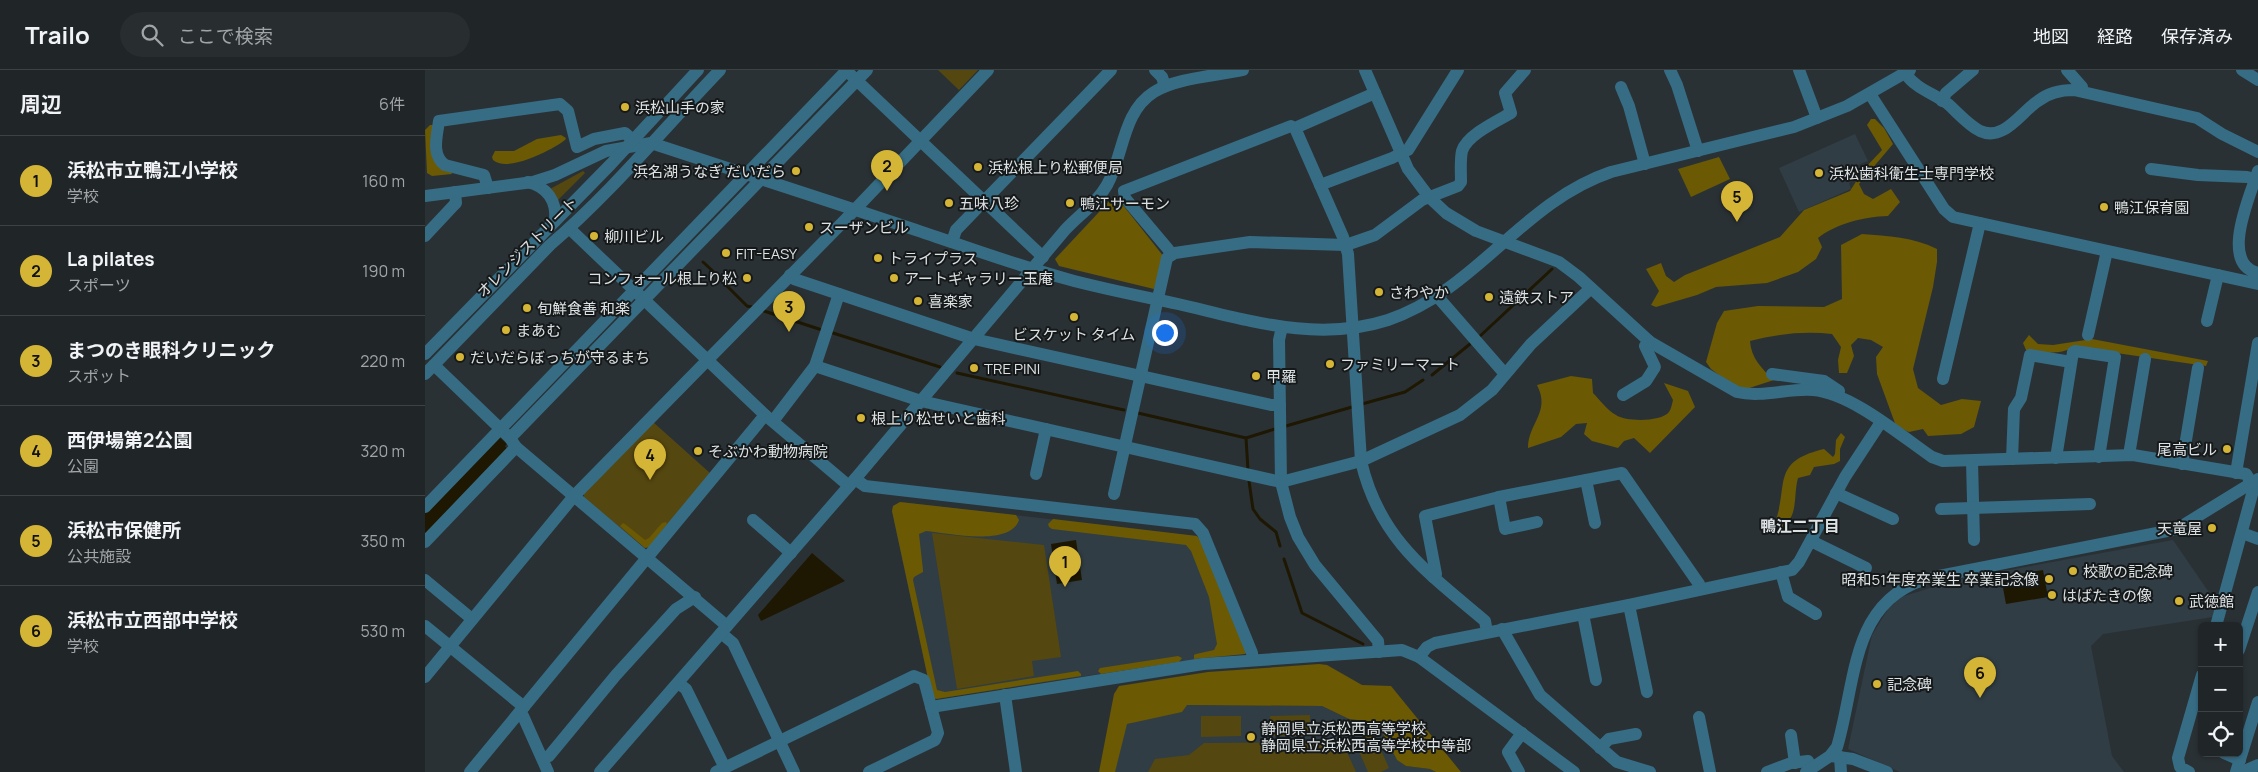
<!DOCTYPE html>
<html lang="ja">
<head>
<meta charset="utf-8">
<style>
  body { margin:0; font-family:Manrope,"Noto Sans JP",sans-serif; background:#282d30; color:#f1f3f6 }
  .controls { position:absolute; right:15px; bottom:15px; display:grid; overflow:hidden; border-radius:8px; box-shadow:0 1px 4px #0004 }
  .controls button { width:45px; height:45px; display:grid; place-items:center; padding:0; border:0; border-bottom:1px solid #3d4245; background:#202528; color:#f1f3f6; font:25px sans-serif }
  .you { position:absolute; left:739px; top:262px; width:18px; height:18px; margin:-12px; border:4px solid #fff; border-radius:50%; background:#1a73e8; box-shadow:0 0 0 8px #1a73e833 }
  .badge { display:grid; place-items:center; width:32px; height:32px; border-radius:50%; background:#d5b535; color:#111; font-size:16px; font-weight:700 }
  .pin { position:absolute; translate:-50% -41px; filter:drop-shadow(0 1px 2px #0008) }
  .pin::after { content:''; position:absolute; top:26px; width:18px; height:15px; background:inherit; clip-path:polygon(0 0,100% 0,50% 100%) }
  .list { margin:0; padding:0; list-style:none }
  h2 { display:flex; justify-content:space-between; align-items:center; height:65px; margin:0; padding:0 20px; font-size:21px }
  h2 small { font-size:16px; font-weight:400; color:#a2a5a8 }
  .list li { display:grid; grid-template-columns:32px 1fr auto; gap:15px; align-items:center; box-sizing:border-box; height:90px; padding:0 20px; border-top:1px solid #3d4245 }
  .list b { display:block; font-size:19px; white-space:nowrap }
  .list p { margin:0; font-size:16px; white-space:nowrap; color:#a2a5a8 }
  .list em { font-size:16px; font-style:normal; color:#a2a5a8 }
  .icon { flex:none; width:28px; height:28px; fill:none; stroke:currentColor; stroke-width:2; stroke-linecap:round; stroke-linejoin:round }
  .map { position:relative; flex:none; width:1833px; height:702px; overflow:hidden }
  header { display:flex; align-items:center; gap:30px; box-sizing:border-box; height:70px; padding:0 25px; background:#202528; border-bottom:1px solid #3d4245 }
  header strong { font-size:24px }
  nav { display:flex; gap:28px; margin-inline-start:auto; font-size:18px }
  .search { width:350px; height:45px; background:#282d30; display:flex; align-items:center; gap:12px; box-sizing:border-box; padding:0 18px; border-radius:28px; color:#a2a5a8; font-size:19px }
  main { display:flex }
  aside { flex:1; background:#202528 }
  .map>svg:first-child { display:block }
  .built { fill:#303d44 }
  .green { fill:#554710 }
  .forest { fill:#6b5903 }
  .water { fill:#1e1803 }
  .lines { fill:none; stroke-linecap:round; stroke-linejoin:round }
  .stream { stroke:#1e1803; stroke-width:3 }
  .minor { stroke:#366d85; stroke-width:12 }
  .tertiary { stroke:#366d85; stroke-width:12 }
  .poi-dot { fill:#d5b535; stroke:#16191a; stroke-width:2 }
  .labels { text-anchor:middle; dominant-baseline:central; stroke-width:4; stroke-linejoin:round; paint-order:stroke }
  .poi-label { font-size:15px; fill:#dce1e3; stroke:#16191a; text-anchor:start }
  .street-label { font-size:15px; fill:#dce1e3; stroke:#16191a }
  .neighbourhood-label { font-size:16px; font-weight:bold; fill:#dce1e3; stroke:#16191a }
</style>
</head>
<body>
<header>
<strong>Trailo</strong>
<div class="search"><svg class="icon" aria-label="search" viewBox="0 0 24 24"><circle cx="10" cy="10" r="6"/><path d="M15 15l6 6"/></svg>ここで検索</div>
<nav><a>地図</a><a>経路</a><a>保存済み</a></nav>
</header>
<main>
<aside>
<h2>周辺<small>6件</small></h2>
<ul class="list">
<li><span class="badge">1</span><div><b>浜松市立鴨江小学校</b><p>学校</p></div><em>160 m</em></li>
<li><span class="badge">2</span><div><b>La pilates</b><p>スポーツ</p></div><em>190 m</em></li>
<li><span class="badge">3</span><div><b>まつのき眼科クリニック</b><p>スポット</p></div><em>220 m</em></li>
<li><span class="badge">4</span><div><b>西伊場第2公園</b><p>公園</p></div><em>320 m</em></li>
<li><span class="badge">5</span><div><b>浜松市保健所</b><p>公共施設</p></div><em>350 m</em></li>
<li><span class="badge">6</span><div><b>浜松市立西部中学校</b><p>学校</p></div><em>530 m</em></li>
</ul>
</aside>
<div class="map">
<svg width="1833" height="702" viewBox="0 0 1833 702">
  <rect width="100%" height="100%" fill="#2a3135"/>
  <g class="built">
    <polygon points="1430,64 1443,91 1428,97 1433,109 1424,113 1426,119 1374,142 1354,98"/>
    <polygon points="475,432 772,466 820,584 739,594 511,629 507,627 467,441 468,436"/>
    <polygon points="1748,470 1792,534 1788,547 1678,564 1666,576 1687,686 1699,702 1475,702 1423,679 1447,565 1463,539 1476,527 1535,509"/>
    <polygon points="760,635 897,636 924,649 949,652 955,658 972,690 981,696 1005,699 1011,702 677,702 689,673 702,654 759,637"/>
  </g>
  <g class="green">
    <polygon points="513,0 553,0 534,20"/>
    <polygon points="158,101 160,103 132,131 125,119"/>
    <polygon points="228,352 285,403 224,477 220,478 159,428 159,423"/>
    <polygon points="507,463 619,475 636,587 607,591 609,606 532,619"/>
    <polygon points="885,645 885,666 846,666 845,646"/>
    <polygon points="776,646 816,646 816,666 776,667"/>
    <polygon points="948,662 964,698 956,702 943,702 929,670"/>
    <polygon points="916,669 931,702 723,702 730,689 764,685 779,673 902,672"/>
  </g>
  <g class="forest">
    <path d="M1446,49H1450L1459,58L1468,74L1434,114L1439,124L1448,129L1466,119L1475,132L1463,146C1439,147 1412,153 1393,168L1397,177L1391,189L1373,202L1342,213L1291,217L1272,225L1231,237L1226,235L1234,221L1221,199L1236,193L1241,206L1249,212L1260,205L1355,167L1379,140L1425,121L1439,99L1457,80L1442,55Z"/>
    <polygon points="5,55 8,55 8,66 27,104 7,106 2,103 0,60"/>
    <path d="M136,65L141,68L140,70C127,80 83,103 68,90L67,87L70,81H89L112,69Z"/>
    <polygon points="1294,87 1305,109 1266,127 1253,99"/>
    <polygon points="690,125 739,187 729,219 634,196 630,189"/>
    <path d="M1437,164C1462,166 1489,167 1512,179V192L1508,217L1488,299L1493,318L1516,335L1537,329L1556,331L1549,357L1536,364L1503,366L1498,359L1484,362L1471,356L1452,304L1451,287L1458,277L1446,270L1433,268L1426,275L1429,286L1422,303H1414L1413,290L1416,277L1407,264C1379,261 1352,264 1325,271C1326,288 1337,299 1349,310L1315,321L1286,299L1281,292L1292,253L1299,241L1333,236L1399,237L1417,229L1416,175Z"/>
    <path d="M1604,265L1613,274L1628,275L1667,269L1783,291L1781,296L1650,277C1633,285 1619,283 1601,280L1598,273Z"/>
    <path d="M1146,306L1167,309L1168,323C1175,330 1182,340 1191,345C1201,352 1236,352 1244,342C1246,339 1247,334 1248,330L1239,313L1263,321L1270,337L1225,383L1209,368L1199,371L1193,378L1167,371L1159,364L1162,353L1151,354L1136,367L1103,378C1103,353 1126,342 1112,315Z"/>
    <path d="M1416,363L1420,367L1415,379V391L1409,394L1389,397L1385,405L1373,408C1368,426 1374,446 1357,457L1349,455C1365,416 1344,392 1399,379L1408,387L1410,384L1411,370Z"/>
    <path d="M475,432L591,445L594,450C585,477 522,463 501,461L494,464L498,500V502L489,507L488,510L512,620L520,622L653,601L656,604V606L511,629L507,627L467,441L468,436Z"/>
    <polygon points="628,449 772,466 775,469 822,582 820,584 769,589 769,585 771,584 789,580 792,574 784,527 766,481 761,475 627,459 624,457 623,454"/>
    <polygon points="241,452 242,454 224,477 220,478 195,456 198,453 200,454 220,470 224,468 237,453"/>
    <polygon points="753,586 757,588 754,592 676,604 673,601 675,598"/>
    <polygon points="894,594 902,595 937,615 966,616 1036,702 1011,702 1005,699 981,696 972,690 955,658 949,652 924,649 897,636 762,635 757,642 702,654 690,702 674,702 689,624 694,616 783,602"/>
  </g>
  <g class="water">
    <polygon points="73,366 82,374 80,376 82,379 0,465 0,443"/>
    <polygon points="651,470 657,510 632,514 626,474"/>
    <polygon points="387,483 420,511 336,551 333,545"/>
    <polygon points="1618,500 1623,527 1581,534 1576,507"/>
  </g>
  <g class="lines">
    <g class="stream">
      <polyline points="278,192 291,204"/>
      <polyline points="296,210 322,236 327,237"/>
      <polyline points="339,241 397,260"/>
      <polyline points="408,263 515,297"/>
      <polyline points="1054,267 1127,199"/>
      <polyline points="532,303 699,340"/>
      <polyline points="1007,305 1045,274"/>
      <polyline points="937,334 980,322 998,310"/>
      <polyline points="713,343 821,368 850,359"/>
      <polyline points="861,356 927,337"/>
      <polyline points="821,368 823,400"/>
      <polyline points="824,411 828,439 835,449 851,462 855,476"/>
      <polyline points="859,489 877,543 938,574"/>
    </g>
    <g class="minor">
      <polyline points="730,0 737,7 740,16"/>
      <path d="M940,0L983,99L1004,127L1021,143L1051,161L1134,192L1154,207L1225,272L1312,322C1337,328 1364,318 1388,320C1426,323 1475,365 1507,387L1518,391L1708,385L1821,404L1829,417L1791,556"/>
      <polyline points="1245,0 1252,15 1273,81"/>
      <polyline points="1374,0 1392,48"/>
      <polyline points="1642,0 1657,17 1657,20"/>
      <path d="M1480,3C1491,19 1508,23 1523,34C1533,43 1543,55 1555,61C1579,72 1596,42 1613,31C1623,23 1636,20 1649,20L1772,48L1797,64L1833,82"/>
      <polyline points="426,5 618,187"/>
      <polyline points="1196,17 1204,36 1220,94"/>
      <polyline points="1445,24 1519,139 1528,147 1833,214"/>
      <polyline points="1517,31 1521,23 1548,0"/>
      <path d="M870,58L918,167L923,184L936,391C954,469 1002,502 1060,551L1062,562"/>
      <polyline points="1726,99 1773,105 1822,107 1830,109"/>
      <path d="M1833,101C1825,126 1794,194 1833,203"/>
      <path d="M103,112C122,117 132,131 130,151"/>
      <polyline points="895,115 967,88 983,80 1033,0"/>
      <path d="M63,118L59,105L20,95C6,85 12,66 14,51L135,34L143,41L152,77L169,69L200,63L208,70"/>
      <polyline points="145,159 340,345 424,416"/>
      <polyline points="0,166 29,135 31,133 30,122"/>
      <polyline points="527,172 531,160 686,0"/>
      <polyline points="746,184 743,179 700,128 699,121 866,56 870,58 950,23"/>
      <polyline points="365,205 369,209 549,269 846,335 855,335"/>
      <polyline points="1012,226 1080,304"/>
      <polyline points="1782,251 1793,205"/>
      <polyline points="857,257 854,270 856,412 865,447 873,467 890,495 953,571 954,582"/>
      <polyline points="1663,265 1682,181"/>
      <polyline points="9,295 85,368 91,377 302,556"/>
      <polyline points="390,296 496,331 856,412 936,391 1035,345 1067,320 1106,274 1166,218"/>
      <polyline points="1347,304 1399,311 1414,321 1413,323"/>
      <polyline points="1518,309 1555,153"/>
      <polyline points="1198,325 1221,311 1230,297 1220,276 1224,271"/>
      <polyline points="348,351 390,296 414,224"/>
      <polyline points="85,368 442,0"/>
      <polyline points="1704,385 1720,289"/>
      <polyline points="1631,388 1648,282 1650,281 1690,287 1674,387"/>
      <polyline points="1587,389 1589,339 1596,328 1605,285 1646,292"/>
      <polyline points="1547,391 1549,470"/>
      <polyline points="1757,394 1773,298"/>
      <polyline points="1811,403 1833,273"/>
      <polyline points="611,404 621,359"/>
      <polyline points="430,409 440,416 770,454 778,463 827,583 828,590"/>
      <polyline points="1161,410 1170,453"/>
      <polyline points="1411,423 1468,449"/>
      <path d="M689,424L742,188L750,183L825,172L921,175L950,165L997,130L1033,116L1036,112C1036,102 1035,90 1037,81C1042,65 1072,51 1086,43L1080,23L1100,0"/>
      <polyline points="1074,427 1080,459 1112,452"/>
      <polyline points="0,437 422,0"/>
      <polyline points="1516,439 1665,434"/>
      <polyline points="328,450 366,483"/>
      <polyline points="1817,463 1833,469"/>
      <polyline points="1386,471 1441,498"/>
      <polyline points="0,472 91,377"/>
      <polyline points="1356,502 1363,527 1391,544"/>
      <polyline points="1008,507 1011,504 1000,446 1074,427 1197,403 1274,514 1275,519"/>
      <polyline points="0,510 47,549"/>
      <polyline points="1204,535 1222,622"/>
      <polyline points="1158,544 1171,610"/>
      <polyline points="0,556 99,637"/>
      <polyline points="1077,559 1115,625 1192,692 1225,702"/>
      <polyline points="1814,580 1833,522"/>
      <polyline points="994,587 1002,577 1010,573 1204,535 1367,500 1374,492 1420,407 1456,352"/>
      <polyline points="0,607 149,426 419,151 563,0"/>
      <polyline points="253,613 261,619 300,698"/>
      <polyline points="580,625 591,702"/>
      <polyline points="506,637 778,594 977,580 994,587 1149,702"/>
      <polyline points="94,643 98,646 123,702"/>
      <polyline points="1274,647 1285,702"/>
      <polyline points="1366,665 1370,693"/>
      <polyline points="1175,678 1184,669 1211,664"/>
      <polyline points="1799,683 1815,690"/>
      <polyline points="1406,686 1428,689 1462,702"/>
      <polyline points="1415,687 1416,702"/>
      <polyline points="118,688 124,686 191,605 251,539 270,527"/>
      <polyline points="45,702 340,345"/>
      <polyline points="291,702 489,606 499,610 513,663 510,670 444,702"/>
      <polyline points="1094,702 1083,682 1097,663"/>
      <polyline points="1342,702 1366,693 1383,691 1387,698"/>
      <path d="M1381,702L1405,686L1412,677C1432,610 1425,526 1509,507L1752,459L1833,409"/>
      <polyline points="1764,702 1755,697 1753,688 1777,605"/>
      <polyline points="1811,702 1833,632"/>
      <polyline points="1817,702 1833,695"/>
    </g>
    <g class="tertiary">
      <polyline points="1817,0 1833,10"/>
      <path d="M0,126L108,112L130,105L181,81L226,73C314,102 401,130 488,159C539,176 590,195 642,209C678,219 716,226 753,234C823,250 892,273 963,250C1052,220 1097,132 1186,102L1369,57L1422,36L1485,0"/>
      <polyline points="0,284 186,94 273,0"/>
      <path d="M0,304L125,175C187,122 239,58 295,0"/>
      <polyline points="296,563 308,573 369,702"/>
      <path d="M175,702L430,409L640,160C654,145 672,133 682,115C699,85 697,42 729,22C751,8 791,6 818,0"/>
    </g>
  </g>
  <g class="poi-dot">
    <circle cx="200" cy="37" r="5"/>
    <circle cx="553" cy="97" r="5"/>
    <circle cx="371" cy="101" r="5"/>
    <circle cx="1394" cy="103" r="5"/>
    <circle cx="524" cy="133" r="5"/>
    <circle cx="645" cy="133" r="5"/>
    <circle cx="1679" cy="137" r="5"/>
    <circle cx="384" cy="157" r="5"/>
    <circle cx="169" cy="166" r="5"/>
    <circle cx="301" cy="183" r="5"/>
    <circle cx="453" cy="188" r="5"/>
    <circle cx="322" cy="208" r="5"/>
    <circle cx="469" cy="208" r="5"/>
    <circle cx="954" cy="222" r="5"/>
    <circle cx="1064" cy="227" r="5"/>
    <circle cx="493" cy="231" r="5"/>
    <circle cx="102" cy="238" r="5"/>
    <circle cx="649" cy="247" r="5"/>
    <circle cx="81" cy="260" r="5"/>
    <circle cx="35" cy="287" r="5"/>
    <circle cx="905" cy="294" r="5"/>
    <circle cx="549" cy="298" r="5"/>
    <circle cx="831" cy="306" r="5"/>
    <circle cx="436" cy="348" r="5"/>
    <circle cx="1802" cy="379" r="5"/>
    <circle cx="273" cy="381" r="5"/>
    <circle cx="1787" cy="458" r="5"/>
    <circle cx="1648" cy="501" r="5"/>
    <circle cx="1624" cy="509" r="5"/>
    <circle cx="1627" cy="525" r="5"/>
    <circle cx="1754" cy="531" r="5"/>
    <circle cx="1452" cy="614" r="5"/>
    <circle cx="826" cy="667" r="5"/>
  </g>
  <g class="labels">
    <g class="poi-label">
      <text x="210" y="37">浜松山手の家</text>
      <text x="563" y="97">浜松根上り松郵便局</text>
      <text x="361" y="101" text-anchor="end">浜名湖うなぎ だいだら</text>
      <text x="1404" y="103">浜松歯科衛生士専門学校</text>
      <text x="534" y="133">五味八珍</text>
      <text x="655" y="133">鴨江サーモン</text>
      <text x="1689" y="137">鴨江保育園</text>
      <text x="394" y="157">スーザンビル</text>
      <text x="179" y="166">柳川ビル</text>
      <text x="311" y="183">FIT-EASY</text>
      <text x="463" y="188">トライプラス</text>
      <text x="312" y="208" text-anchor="end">コンフォール根上り松</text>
      <text x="479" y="208">アートギャラリー玉庵</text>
      <text x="964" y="222">さわやか</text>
      <text x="1074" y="227">遠鉄ストア</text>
      <text x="503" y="231">喜楽家</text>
      <text x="112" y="238">旬鮮食善 和楽</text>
      <text x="91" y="260">まあむ</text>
      <text x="649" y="264" text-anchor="middle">ビスケット タイム</text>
      <text x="45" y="287">だいだらぼっちが守るまち</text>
      <text x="915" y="294">ファミリーマート</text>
      <text x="559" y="298">TRE PINI</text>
      <text x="841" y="306">甲羅</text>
      <text x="446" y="348">根上り松せいと歯科</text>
      <text x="1792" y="379" text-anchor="end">尾高ビル</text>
      <text x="283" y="381">そぶかわ動物病院</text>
      <text x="1777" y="458" text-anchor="end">天竜屋</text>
      <text x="1658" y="501">校歌の記念碑</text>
      <text x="1614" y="509" text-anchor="end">昭和51年度卒業生 卒業記念像</text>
      <text x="1637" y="525">はばたきの像</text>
      <text x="1764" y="531">武徳館</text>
      <text x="1462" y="614">記念碑</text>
      <text x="836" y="658">静岡県立浜松西高等学校<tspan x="836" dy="17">静岡県立浜松西高等学校中等部</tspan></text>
    </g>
    <g class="street-label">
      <text transform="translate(102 177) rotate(-45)">オレンジストリート</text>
    </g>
    <g class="neighbourhood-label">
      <text x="1375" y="456">鴨江二丁目</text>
    </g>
  </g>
</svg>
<div class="controls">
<button>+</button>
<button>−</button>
<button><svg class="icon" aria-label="locate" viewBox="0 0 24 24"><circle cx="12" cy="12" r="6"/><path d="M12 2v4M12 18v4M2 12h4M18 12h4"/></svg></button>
</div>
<div class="you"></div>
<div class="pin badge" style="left:640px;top:517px">1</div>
<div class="pin badge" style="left:462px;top:121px">2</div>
<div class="pin badge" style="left:364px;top:262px">3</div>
<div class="pin badge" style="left:225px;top:410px">4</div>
<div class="pin badge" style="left:1312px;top:152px">5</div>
<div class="pin badge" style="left:1555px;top:628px">6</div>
</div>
</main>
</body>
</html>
